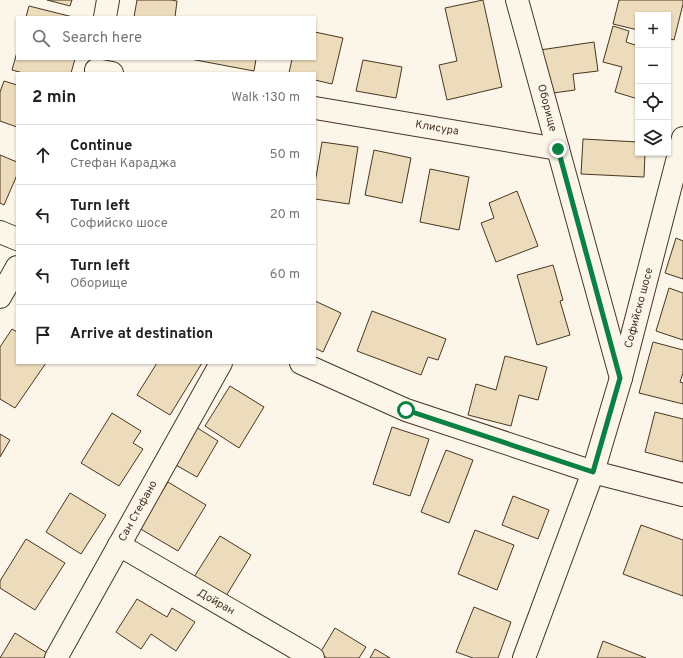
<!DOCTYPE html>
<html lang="en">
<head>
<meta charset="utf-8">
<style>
  body { margin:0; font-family:Overpass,sans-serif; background:#f6f6f6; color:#222 }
  .controls { position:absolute; right:12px; top:12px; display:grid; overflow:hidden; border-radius:0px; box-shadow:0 1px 3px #0004 }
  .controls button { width:36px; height:36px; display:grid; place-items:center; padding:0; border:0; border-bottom:1px solid #e0e0e0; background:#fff; color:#222; font:20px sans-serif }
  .stop { position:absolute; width:12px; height:12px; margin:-9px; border:3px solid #0b8043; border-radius:50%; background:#fff }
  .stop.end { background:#0b8043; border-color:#fff; box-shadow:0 1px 4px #0008 }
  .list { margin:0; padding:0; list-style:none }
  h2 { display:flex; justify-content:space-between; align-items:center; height:52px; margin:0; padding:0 16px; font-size:17px }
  h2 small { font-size:13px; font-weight:400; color:#767676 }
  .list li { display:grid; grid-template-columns:26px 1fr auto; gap:12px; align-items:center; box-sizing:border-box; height:60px; padding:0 16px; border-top:1px solid #e0e0e0 }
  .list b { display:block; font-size:15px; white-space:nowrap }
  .list p { margin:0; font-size:13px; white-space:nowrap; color:#767676 }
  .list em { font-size:13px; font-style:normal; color:#767676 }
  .icon { flex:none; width:22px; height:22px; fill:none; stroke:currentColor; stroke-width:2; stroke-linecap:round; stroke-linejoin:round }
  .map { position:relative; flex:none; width:683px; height:658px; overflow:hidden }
  .search { position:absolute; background:#fff; box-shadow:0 1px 3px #0004; left:16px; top:16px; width:300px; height:44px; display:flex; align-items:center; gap:10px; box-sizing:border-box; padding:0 14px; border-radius:0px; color:#767676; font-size:15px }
  .panel { position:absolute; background:#fff; box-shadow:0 1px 3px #0004; left:16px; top:72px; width:300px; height:292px; border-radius:0px }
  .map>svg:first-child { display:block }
  .building { fill:#ecdcbc; stroke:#4a3520 }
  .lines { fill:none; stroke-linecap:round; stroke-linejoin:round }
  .minor-casing { stroke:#4a3520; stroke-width:24 }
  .major-casing { stroke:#4a3520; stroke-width:24 }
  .minor { stroke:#fbf6e9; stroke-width:22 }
  .major { stroke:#fbf6e9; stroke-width:22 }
  .route { stroke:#0b8043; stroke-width:5 }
  .labels { text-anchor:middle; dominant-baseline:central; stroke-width:3; stroke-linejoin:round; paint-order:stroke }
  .street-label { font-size:11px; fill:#4a3520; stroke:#fbf6e9 }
</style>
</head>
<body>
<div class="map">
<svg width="683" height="658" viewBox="0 0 683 658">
  <rect width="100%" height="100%" fill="#fbf6e9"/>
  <g class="building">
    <polygon points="47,0 72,0 70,6"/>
    <polygon points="137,0 171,0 177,1 175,17 134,17"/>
    <polygon points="483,0 502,87 447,100 439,65 457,61 445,8"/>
    <polygon points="619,0 683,0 683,4 674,40 668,38 668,15 638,15 638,30 613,24"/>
    <polygon points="29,6 73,17 26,17"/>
    <polygon points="613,26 629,31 626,42 638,46 638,99 615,92 622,67 603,62"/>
    <polygon points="315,32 343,38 332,84 315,80 315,73 289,73 292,59 315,59"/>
    <polygon points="594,42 598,71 573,74 575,90 546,94 540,50"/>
    <polygon points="17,52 17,59 75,59 71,73 23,73 12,70"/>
    <polygon points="190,59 256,59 254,71"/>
    <polygon points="363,60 402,67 396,98 356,91"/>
    <polygon points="4,81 17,85 17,127 0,121 0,92"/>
    <polygon points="583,139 638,142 638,153 645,153 644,177 581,174"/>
    <polygon points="322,142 358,147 349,204 315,199 315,183"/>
    <polygon points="374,150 411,158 402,203 365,195"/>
    <polygon points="0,155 17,162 17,175 4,205 0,203"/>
    <polygon points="430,169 469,177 459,230 420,222"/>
    <polygon points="517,191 538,246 496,262 481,223 494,218 489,203"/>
    <polygon points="676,238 683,241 683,279 665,273"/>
    <polygon points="553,265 563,300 560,301 570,335 537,345 517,275"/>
    <polygon points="669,288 683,293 683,340 656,331"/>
    <polygon points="315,301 341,313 323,352 315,348"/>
    <polygon points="372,311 446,339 438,360 428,357 421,375 357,351"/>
    <polygon points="12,329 17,332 17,363 46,363 15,408 0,399 0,347"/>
    <polygon points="653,342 683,350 683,373 680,382 683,383 683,404 639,393"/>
    <polygon points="505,356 547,367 538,400 519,395 511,426 468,415 476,384 496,390"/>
    <polygon points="157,363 202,363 170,415 137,395"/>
    <polygon points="230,386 264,407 239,448 205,426"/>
    <polygon points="655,412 683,419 683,462 645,452"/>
    <polygon points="112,413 141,431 133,443 143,449 119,486 81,463"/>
    <polygon points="196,427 218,441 197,477 174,464"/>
    <polygon points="392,427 429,439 410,496 373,484"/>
    <polygon points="0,434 10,440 0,457"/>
    <polygon points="446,450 473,460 449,523 421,512"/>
    <polygon points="168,482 206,505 178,551 139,528"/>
    <polygon points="70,493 106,515 81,554 46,532"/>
    <polygon points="513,496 549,510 538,539 502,525"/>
    <polygon points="641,525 683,540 683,596 623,574"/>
    <polygon points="475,530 514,545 497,590 458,574"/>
    <polygon points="220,536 251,555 226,596 194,577"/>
    <polygon points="26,539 65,563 35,610 0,588 0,581"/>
    <polygon points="137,599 167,617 172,608 195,622 176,651 151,634 141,649 116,632"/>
    <polygon points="474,607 511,622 498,658 473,658 456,652"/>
    <polygon points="335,628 366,647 359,658 327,658 320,653"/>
    <polygon points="15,633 47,653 44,658 0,658"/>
    <polygon points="603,641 646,658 597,658"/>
    <polygon points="375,649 390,658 370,658"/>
  </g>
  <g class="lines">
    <defs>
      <g id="minor">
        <polyline points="517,0 621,378"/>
        <polyline points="105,17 108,0"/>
        <polyline points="96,70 112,73"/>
        <polyline points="315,108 558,149"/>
        <polyline points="0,232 17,239"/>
        <polyline points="0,297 17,267"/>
        <polyline points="301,363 406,410 593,472 683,495"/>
        <polyline points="119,545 313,658"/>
        <polyline points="56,658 221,363"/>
      </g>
      <polyline id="major" points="524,658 593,472 621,378 683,138"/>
    </defs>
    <use href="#minor" class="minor-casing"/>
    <use href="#major" class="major-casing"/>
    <use href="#minor" class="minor"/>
    <use href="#major" class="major"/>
  </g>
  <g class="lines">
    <polyline class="route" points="406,410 593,472 620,378 558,149"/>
  </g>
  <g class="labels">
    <g class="street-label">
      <text transform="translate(547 108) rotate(75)">Оборище</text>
      <text transform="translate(437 128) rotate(10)">Клисура</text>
      <text transform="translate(639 308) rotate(-75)">Софийско шосе</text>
      <text transform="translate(138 511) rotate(-61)">Сан Стефано</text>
      <text transform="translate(216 602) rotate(30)">Дойран</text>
    </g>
  </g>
</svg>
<div class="controls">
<button>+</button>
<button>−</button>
<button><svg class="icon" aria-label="locate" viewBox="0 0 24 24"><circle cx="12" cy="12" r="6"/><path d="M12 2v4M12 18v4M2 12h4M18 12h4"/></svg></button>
<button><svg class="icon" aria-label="layers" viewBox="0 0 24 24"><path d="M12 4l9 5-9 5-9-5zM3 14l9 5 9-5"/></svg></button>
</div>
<div class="stop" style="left:406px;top:410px"></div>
<div class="stop end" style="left:558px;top:149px"></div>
<div class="search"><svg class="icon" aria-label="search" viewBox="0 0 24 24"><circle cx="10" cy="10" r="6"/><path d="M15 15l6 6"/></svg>Search here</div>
<section class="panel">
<h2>2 min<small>Walk · 130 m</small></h2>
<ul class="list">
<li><svg class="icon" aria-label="ahead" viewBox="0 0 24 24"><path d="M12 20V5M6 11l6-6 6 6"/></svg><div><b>Continue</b><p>Стефан Караджа</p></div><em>50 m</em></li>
<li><svg class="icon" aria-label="left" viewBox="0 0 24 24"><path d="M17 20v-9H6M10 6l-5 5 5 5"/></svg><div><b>Turn left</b><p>Софийско шосе</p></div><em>20 m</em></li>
<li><svg class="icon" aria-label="left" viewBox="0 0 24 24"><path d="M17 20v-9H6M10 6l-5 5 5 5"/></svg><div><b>Turn left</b><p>Оборище</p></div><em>60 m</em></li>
<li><svg class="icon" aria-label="arrive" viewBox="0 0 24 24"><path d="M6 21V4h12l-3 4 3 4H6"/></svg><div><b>Arrive at destination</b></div></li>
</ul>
</section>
</div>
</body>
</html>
